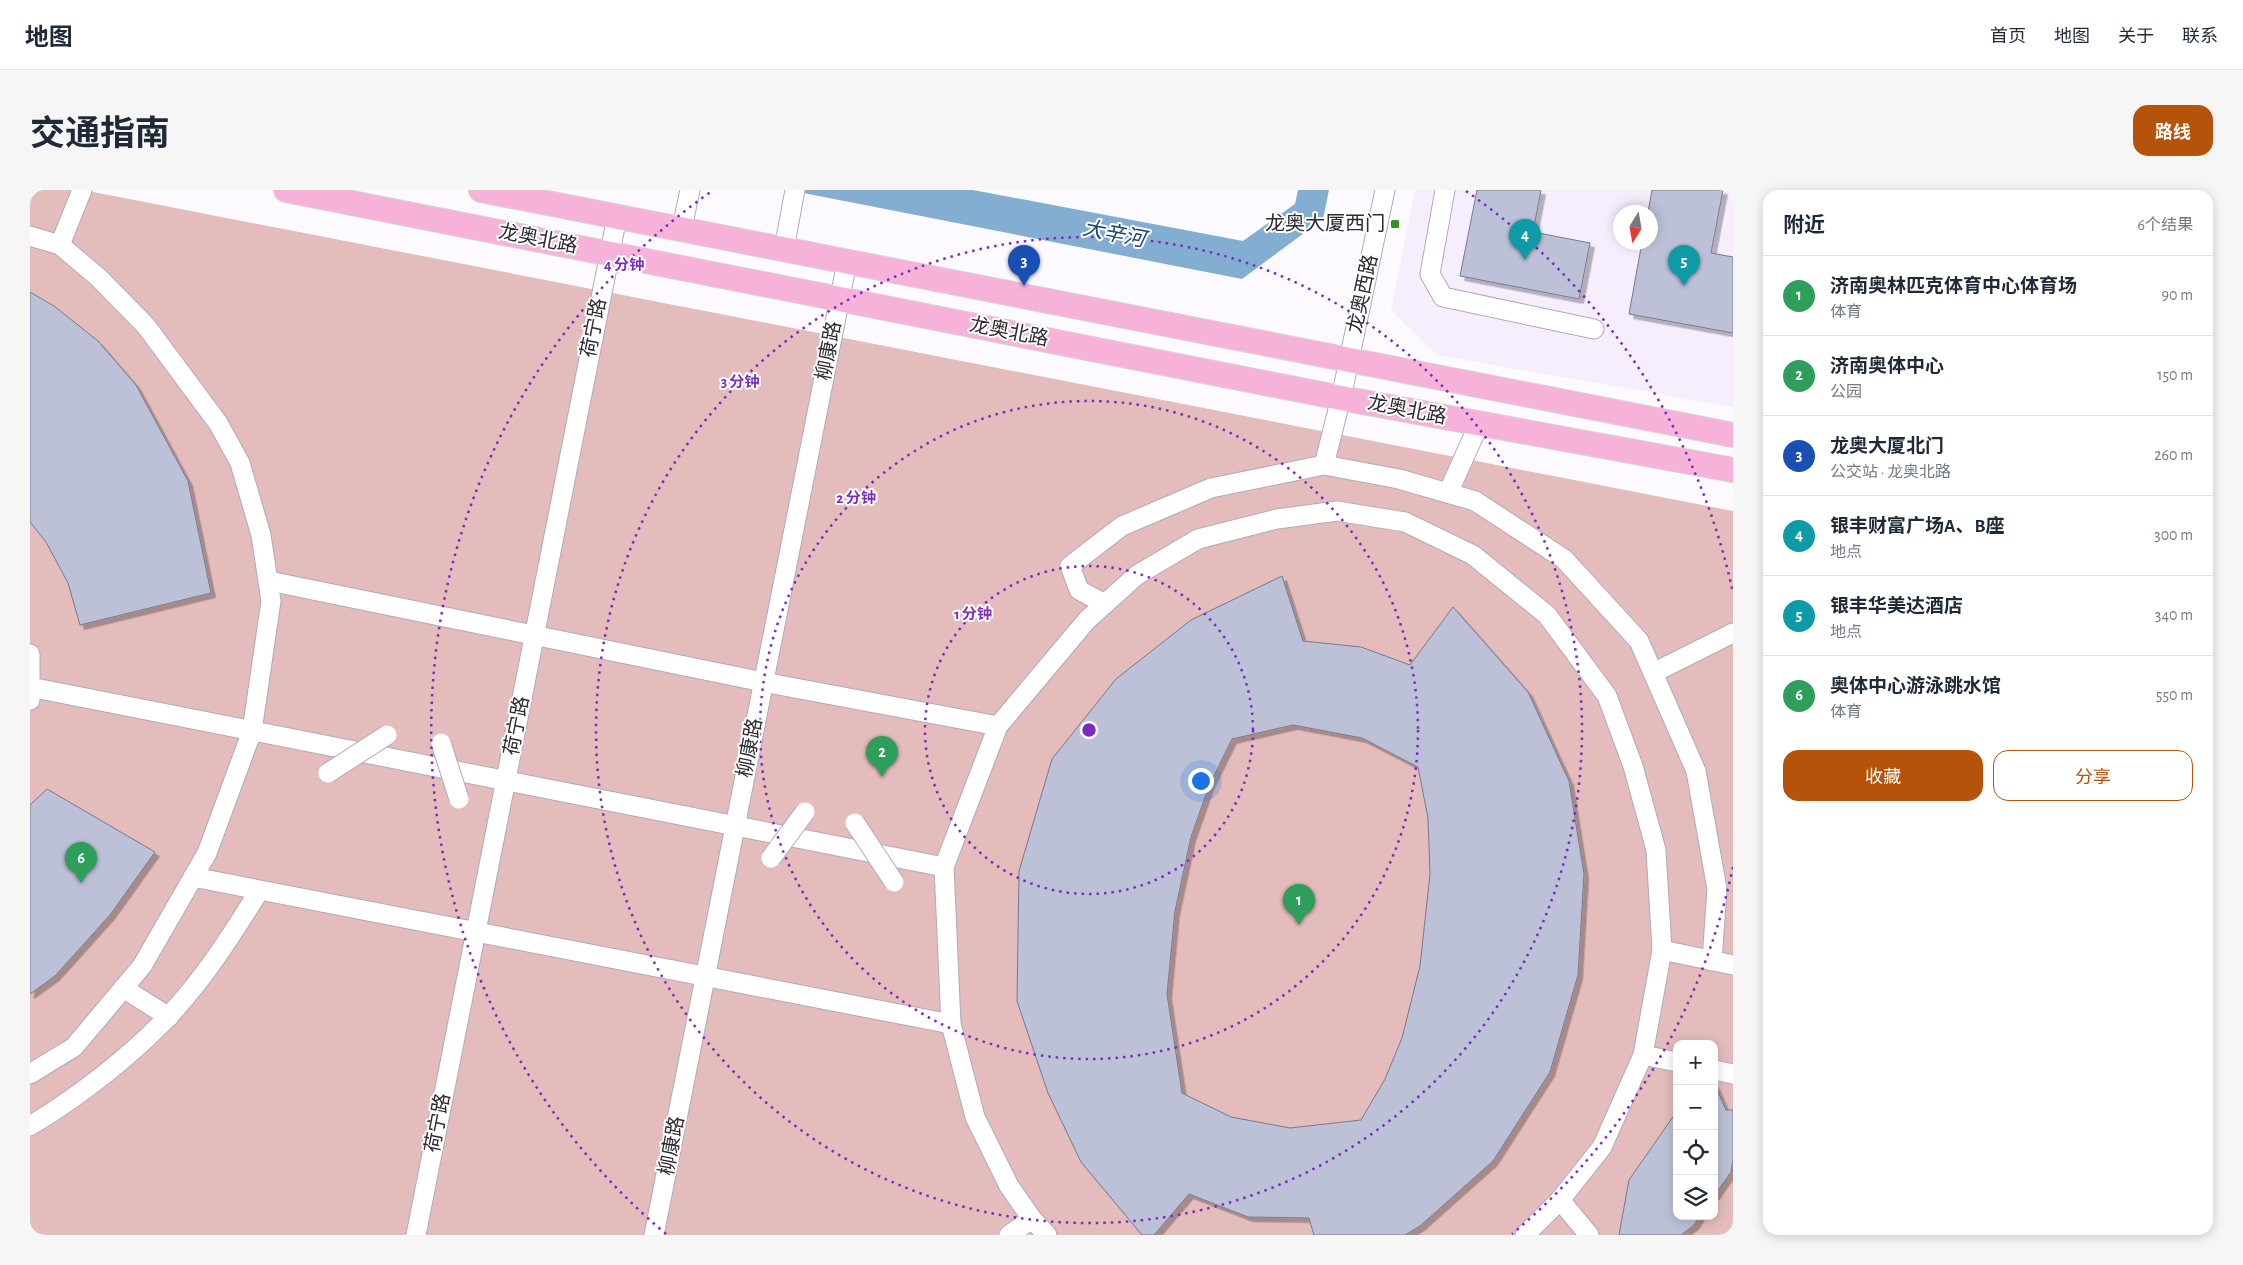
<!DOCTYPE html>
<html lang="zh">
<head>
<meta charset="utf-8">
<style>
  body { margin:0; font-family:"Alegreya Sans","Noto Sans SC",sans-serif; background:#f6f6f7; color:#1f2937 }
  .controls { position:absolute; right:15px; bottom:15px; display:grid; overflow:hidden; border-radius:10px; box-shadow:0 2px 12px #0003 }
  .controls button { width:45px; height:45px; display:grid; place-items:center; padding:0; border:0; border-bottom:1px solid #e0e1e3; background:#fff; color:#1f2937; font:25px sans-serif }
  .compass { position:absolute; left:1583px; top:15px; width:45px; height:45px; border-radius:50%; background:#fff; box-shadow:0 2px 12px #0003; rotate:191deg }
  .you { position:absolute; left:1170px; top:590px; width:18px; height:18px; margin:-12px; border:4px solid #fff; border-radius:50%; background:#1a73e8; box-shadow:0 0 0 8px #1a73e833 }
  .badge { display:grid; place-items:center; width:32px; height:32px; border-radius:50%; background:#b45309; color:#fff; font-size:16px; font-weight:700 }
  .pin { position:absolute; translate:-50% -41px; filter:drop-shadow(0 1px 2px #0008) }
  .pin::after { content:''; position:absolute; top:26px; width:18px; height:15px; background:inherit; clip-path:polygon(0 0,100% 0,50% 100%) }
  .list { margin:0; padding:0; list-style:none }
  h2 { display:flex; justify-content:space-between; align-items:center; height:65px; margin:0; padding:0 20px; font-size:21px }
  h2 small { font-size:16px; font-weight:400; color:#747a83 }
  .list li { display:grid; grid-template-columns:32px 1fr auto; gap:15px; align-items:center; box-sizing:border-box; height:80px; padding:0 20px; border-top:1px solid #e0e1e3 }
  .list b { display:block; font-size:19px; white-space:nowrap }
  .list p { margin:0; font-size:16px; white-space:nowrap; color:#747a83 }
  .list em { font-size:16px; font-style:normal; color:#747a83 }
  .actions { display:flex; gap:10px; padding:15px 20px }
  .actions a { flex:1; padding:11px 0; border:1px solid #b45309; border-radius:15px; text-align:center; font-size:18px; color:#b45309 }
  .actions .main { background:#b45309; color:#fff }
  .icon { flex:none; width:28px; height:28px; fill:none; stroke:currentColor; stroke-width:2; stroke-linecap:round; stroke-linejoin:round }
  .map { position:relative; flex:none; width:1703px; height:1045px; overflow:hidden; border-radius:15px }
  header { display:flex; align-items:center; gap:30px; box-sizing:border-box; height:70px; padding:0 25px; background:#fff; border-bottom:1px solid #e0e1e3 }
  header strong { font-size:24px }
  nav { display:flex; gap:28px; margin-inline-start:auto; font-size:18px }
  .intro { display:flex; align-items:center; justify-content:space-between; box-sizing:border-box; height:120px; padding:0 30px }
  h1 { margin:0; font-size:35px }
  .button { padding:12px 22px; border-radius:15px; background:#b45309; color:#fff; font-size:18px; font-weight:700 }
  main { display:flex; gap:30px; padding:0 30px }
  aside { flex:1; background:#fff; border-radius:15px; box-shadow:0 2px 12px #0003 }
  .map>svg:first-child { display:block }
  .built { fill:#f6edfd; fill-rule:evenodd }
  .green { fill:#e3bcbb; fill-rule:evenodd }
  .water { fill:#83aed2 }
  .building { fill:#bdc1d7; stroke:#76798d; fill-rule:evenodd; filter:url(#shadow) }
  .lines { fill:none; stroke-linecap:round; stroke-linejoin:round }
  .minor-casing { stroke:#b4a8bc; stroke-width:21 }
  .major-casing { stroke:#d5d4d6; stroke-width:26 }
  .minor { stroke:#fff; stroke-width:19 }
  .major { stroke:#f6b2d9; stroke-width:24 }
  .minor-bridge-casing { stroke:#b4a8bc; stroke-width:21; stroke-linecap:butt }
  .minor-bridge { stroke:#fff; stroke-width:19 }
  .ring { fill:none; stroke:#7b2cbf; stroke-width:2.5; stroke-dasharray:2.5 5 }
  .poi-dot { fill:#309418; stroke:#fff; stroke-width:2 }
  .labels { text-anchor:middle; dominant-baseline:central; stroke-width:4; stroke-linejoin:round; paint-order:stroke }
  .poi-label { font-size:20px; fill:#2e2a31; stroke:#fff; text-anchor:end }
  .street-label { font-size:20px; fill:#2e2a31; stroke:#fff }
  .water-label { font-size:21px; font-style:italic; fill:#15486a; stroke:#fff }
  .centre { fill:#7b2cbf; stroke:#fff; stroke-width:2.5 }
  .ring-label { font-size:15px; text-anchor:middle; font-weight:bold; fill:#7b2cbf; stroke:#fff; stroke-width:4; stroke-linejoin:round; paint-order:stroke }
</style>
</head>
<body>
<header>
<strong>地图</strong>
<nav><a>首页</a><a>地图</a><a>关于</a><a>联系</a></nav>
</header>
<div class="intro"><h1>交通指南</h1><a class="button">路线</a></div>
<main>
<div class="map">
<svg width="1703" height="1045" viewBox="0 0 1703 1045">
  <defs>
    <filter id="shadow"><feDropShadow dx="4.5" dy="4.5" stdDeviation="0" flood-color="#0004"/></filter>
  </defs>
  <rect width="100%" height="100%" fill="#fcfafe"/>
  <path class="built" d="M1385,0H1703V217L1407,165L1361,120ZM1590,22H1620V52H1590Z"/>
  <path class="green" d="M0,0H53L1703,321V1045H0ZM1647,854H1684V1026H1647Z"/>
  <polygon class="water" points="758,0 943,0 1213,51 1265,14 1268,0 1299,0 1293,29 1212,89"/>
  <g class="building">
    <polygon points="1447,0 1511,0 1503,42 1560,53 1549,109 1430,86"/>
    <polygon points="1622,0 1693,0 1681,63 1703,67 1703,143 1599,124 1612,52 1620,52 1620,22 1618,22"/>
    <polygon points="0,102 24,116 68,151 106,195 158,291 181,403 50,435 38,393 16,352 0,332"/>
    <path d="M1252,386L1273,451L1331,457L1380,475L1423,417L1498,502L1539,591L1554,684L1548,785L1520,882L1463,971L1390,1036L1375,1045H1284L1279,1028L1218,1027L1159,1004L1124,1045H1112L1051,972L1018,903L987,811L989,681L1022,569L1086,489L1161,430ZM1263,535L1332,548L1388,577L1398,628L1400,684L1390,776L1372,848L1355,889L1331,930L1260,938L1201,927L1152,903L1137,804L1145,721L1161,647L1179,596L1202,549Z"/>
    <polygon points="17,599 125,662 80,725 25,786 0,804 0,615"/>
    <polygon points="1684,893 1696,920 1703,920 1703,970 1701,982 1684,1006"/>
    <polygon points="1647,921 1647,1026 1670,1026 1664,1035 1651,1045 1589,1045 1599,990"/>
  </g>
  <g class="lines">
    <defs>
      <g id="minor">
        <polyline points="1415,0 1400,84 1413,107 1564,139"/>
        <polyline points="652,38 660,0"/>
        <polyline points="0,46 30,55 69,88 116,136 188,233 210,273 231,345 241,411 222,541 177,663 112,776 44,857 0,884"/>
        <polyline points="30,55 52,0"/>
        <polyline points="754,59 765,0"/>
        <polyline points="1294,275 1311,208 1355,0"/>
        <polyline points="1418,303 1449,234"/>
        <polyline points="239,391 733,492 968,536"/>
        <polyline points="1075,414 1049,400 1040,376 1092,336 1181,298 1294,275 1369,289 1445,311 1534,369 1609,451 1666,581 1687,699 1682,771"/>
        <polyline points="0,464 0,510"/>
        <polyline points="1623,483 1703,443"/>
        <polyline points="0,497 914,677"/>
        <polyline points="163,687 921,834"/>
        <polyline points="1632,760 1703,775"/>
        <polyline points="93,798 139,827"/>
        <polyline points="1613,865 1647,872"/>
        <polyline points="1684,880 1703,884"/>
        <path d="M0,936C49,906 97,869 137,828C173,790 202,745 229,701"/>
        <polyline points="1530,1010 1559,1045"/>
        <polyline points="386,1045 587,27"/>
        <polyline points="624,1045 817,72"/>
        <polyline points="979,1045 1002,1029"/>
        <polyline points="1017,1045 1002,1029 979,996 945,927 921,834 914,677 968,536 1057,430 1107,385 1168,349 1247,329 1307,321 1375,332 1443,365 1517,425 1577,506 1603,576 1626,660 1632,760 1613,865 1572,957 1530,1010 1495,1045"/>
      </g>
      <g id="major">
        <polyline points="256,0 1311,208 1703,280"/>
        <polyline points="451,0 1703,245"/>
      </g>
    </defs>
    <use href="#minor" class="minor-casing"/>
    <use href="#major" class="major-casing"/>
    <use href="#minor" class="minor"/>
    <use href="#major" class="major"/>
    <defs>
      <g id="minor-bridge">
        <polyline points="411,553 429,609"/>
        <polyline points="298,583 357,545"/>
        <polyline points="825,633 864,692"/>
        <polyline points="741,668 775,622"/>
      </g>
    </defs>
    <use href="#minor-bridge" class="minor-bridge-casing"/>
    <use href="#minor-bridge" class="minor-bridge"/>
  </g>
  <g class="ring">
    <circle cx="1059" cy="540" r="164"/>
    <circle cx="1059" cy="540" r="329"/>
    <circle cx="1059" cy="540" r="493"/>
    <path d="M1703 677A658 658 0 0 1 1482 1044M636 1044A658 658 0 0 1 682 1M1436 1A658 658 0 0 1 1703 403"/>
  </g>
  <rect class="poi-dot" x="1360" y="29" width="10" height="10" rx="2.5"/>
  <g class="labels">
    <g class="poi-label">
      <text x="1355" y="34">龙奥大厦西门</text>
    </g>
    <g class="street-label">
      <text transform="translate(508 49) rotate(11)">龙奥北路</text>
      <text transform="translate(1333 104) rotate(-78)">龙奥西路</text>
      <text transform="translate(564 138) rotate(-79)">荷宁路</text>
      <text transform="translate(979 142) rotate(11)">龙奥北路</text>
      <text transform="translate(799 161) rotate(-79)">柳康路</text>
      <text transform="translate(1377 220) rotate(11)">龙奥北路</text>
      <text transform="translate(487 536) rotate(-79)">荷宁路</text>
      <text transform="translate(720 558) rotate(-79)">柳康路</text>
      <text transform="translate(408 933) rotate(-79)">荷宁路</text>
      <text transform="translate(642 956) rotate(-79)">柳康路</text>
    </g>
    <g class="water-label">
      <text transform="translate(1084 44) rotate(11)">大辛河</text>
    </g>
  </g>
  <circle cx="1059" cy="540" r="8" class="centre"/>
  <g class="ring-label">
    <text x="594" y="80">4 分钟</text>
    <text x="710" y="197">3 分钟</text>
    <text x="826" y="313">2 分钟</text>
    <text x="943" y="429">1 分钟</text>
  </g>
</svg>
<div class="controls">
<button>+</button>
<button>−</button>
<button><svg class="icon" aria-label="locate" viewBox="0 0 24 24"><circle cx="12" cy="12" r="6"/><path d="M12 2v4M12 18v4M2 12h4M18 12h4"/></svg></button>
<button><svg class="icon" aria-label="layers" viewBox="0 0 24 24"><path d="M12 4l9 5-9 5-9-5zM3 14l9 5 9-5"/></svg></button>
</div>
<svg class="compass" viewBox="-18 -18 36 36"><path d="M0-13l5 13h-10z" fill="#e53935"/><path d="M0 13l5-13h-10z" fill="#747a83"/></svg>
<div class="you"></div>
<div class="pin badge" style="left:1269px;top:735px;background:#2e9e5b">1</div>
<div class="pin badge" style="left:852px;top:587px;background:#2e9e5b">2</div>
<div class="pin badge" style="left:994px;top:96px;background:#1a4fb4">3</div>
<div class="pin badge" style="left:1495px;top:70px;background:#0f9aa8">4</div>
<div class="pin badge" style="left:1654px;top:96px;background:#0f9aa8">5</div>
<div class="pin badge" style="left:51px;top:693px;background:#2e9e5b">6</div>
</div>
<aside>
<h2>附近<small>6个结果</small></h2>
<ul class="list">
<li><span class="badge" style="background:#2e9e5b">1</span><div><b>济南奥林匹克体育中心体育场</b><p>体育</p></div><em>90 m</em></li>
<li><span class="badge" style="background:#2e9e5b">2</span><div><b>济南奥体中心</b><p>公园</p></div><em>150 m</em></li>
<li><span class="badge" style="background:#1a4fb4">3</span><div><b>龙奥大厦北门</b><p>公交站 · 龙奥北路</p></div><em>260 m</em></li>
<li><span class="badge" style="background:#0f9aa8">4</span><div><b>银丰财富广场A、B座</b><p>地点</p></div><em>300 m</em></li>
<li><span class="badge" style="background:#0f9aa8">5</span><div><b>银丰华美达酒店</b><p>地点</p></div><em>340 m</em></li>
<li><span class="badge" style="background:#2e9e5b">6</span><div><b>奥体中心游泳跳水馆</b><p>体育</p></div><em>550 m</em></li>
</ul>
<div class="actions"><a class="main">收藏</a><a>分享</a></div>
</aside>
</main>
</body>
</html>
